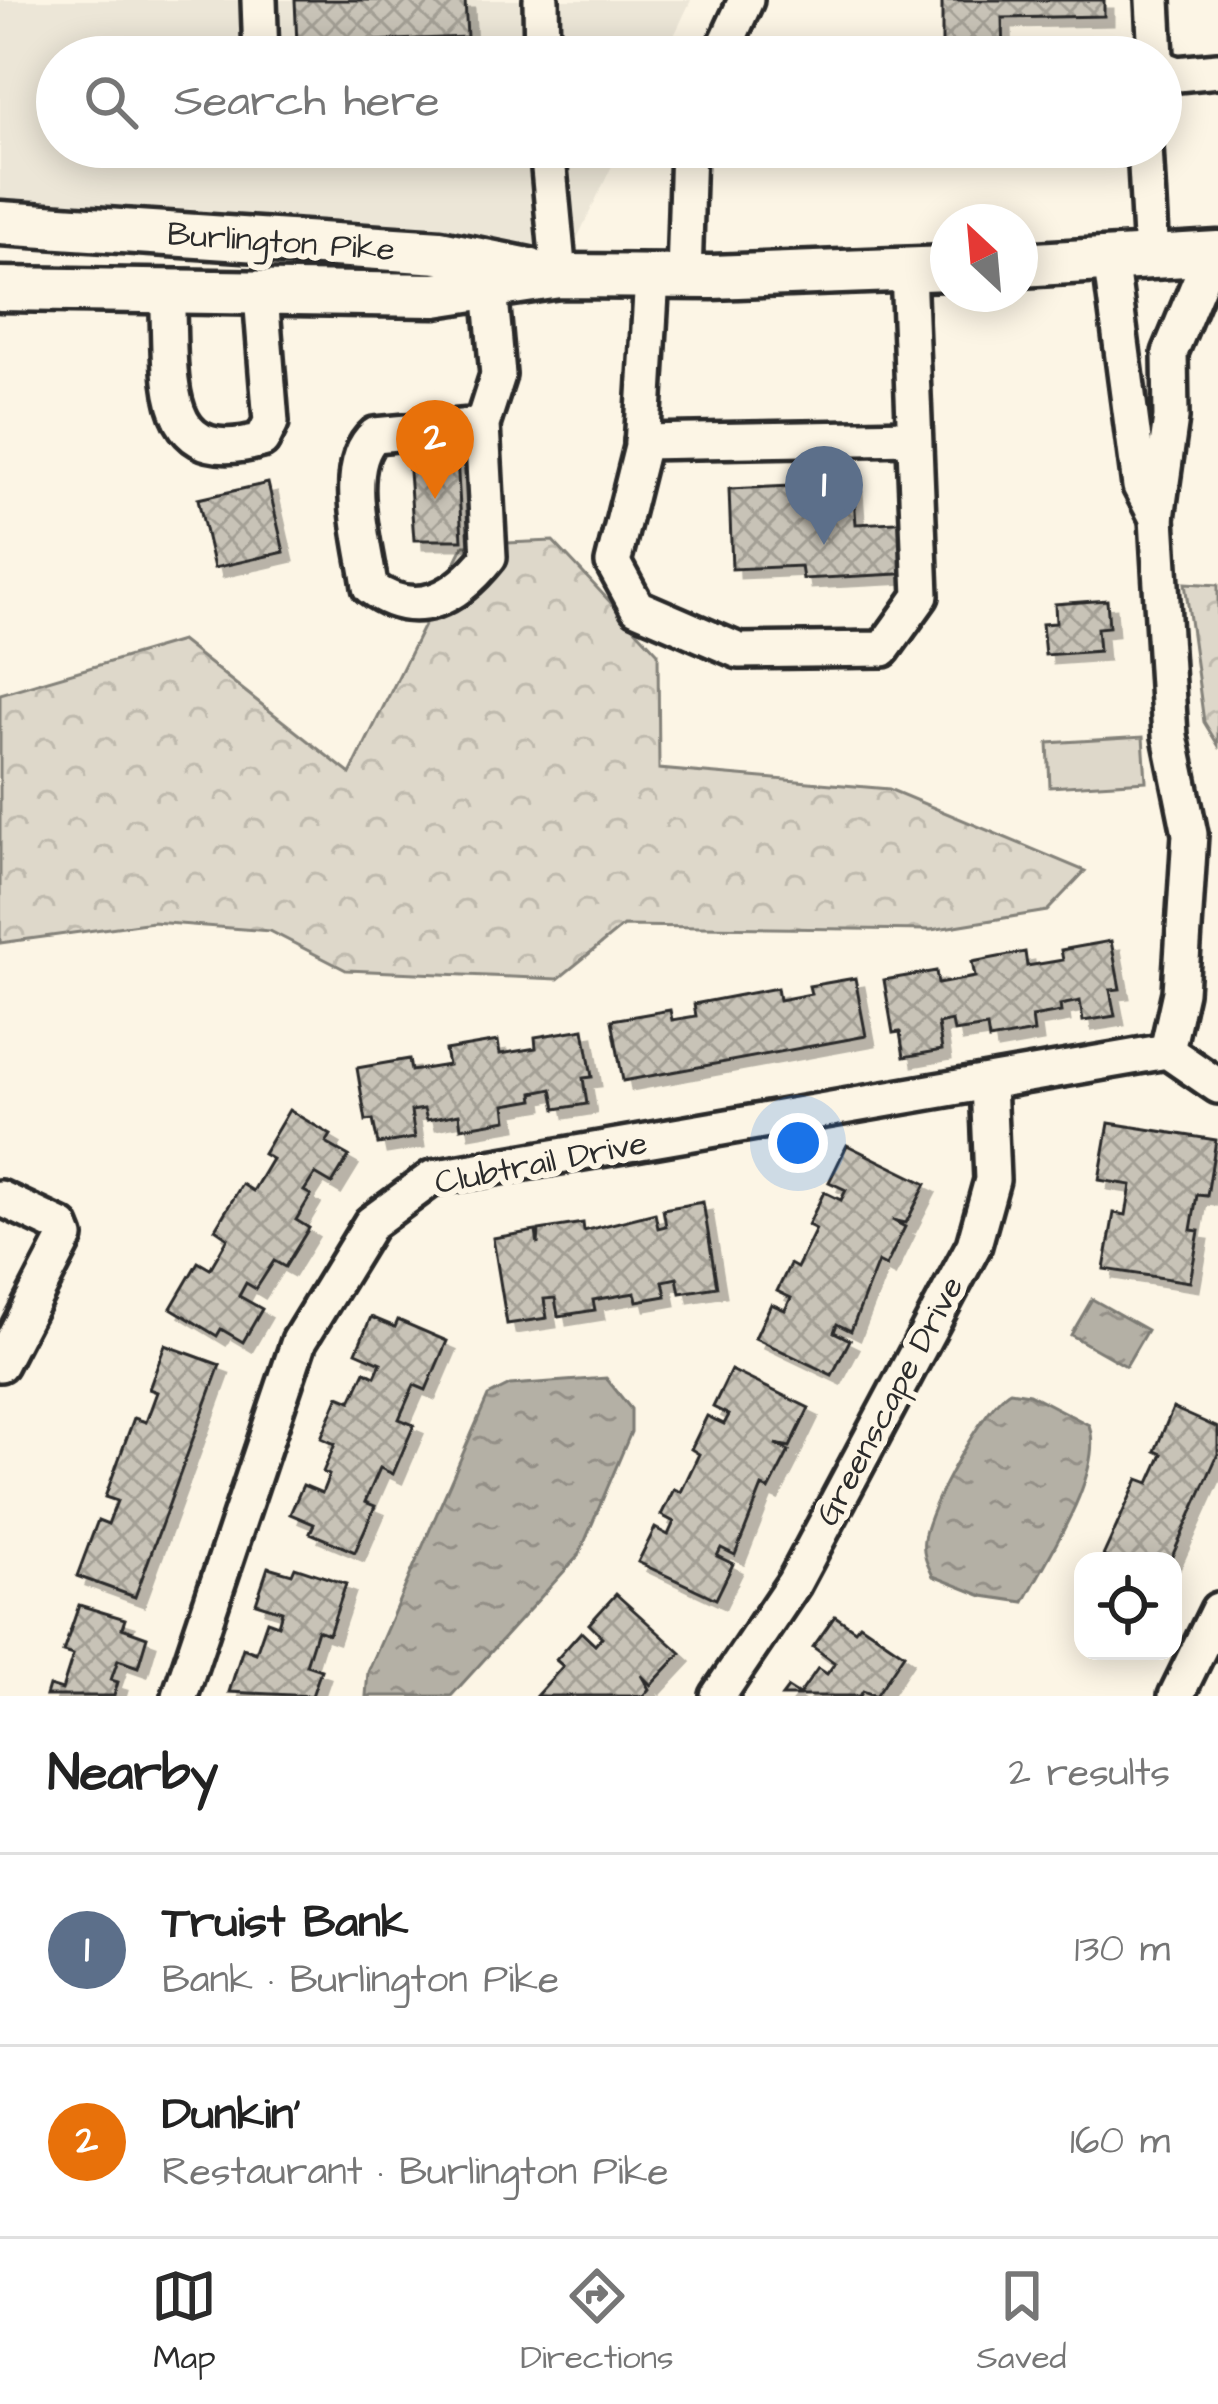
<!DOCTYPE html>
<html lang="en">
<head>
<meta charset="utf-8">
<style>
  body { margin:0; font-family:"Architects Daughter",sans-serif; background:#f2f2f2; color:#222 }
  .controls { position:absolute; right:36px; bottom:36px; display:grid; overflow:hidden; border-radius:24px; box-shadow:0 6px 30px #0003 }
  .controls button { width:108px; height:108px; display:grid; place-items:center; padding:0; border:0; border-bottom:3px solid #e0e0e0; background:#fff; color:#222; font:60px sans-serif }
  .compass { position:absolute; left:930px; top:204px; width:108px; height:108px; border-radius:50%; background:#fff; box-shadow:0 6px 30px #0003; rotate:334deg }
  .you { position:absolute; left:798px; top:1143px; width:42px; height:42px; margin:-30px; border:9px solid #fff; border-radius:50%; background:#1a73e8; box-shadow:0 0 0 18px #1a73e833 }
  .badge { display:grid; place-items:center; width:78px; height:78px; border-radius:50%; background:#2b2b2b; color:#fff; font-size:39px; font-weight:700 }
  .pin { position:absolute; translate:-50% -99px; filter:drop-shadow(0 3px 6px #0008) }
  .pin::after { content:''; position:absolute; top:63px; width:42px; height:36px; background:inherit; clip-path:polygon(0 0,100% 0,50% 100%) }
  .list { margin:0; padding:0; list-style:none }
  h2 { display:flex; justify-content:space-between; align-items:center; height:156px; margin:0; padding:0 48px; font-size:51px }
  h2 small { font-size:39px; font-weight:400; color:#767676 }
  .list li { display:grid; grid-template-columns:78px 1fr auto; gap:36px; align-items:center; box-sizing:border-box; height:192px; padding:0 48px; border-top:3px solid #e0e0e0 }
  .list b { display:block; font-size:45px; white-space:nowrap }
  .list p { margin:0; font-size:39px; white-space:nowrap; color:#767676 }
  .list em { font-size:39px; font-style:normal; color:#767676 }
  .icon { flex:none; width:66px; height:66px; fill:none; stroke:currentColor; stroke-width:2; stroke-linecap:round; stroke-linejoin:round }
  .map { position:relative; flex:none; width:1218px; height:1696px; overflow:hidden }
  .search { position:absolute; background:#fff; box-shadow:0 6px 30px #0003; left:36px; right:36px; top:36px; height:132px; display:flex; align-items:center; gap:30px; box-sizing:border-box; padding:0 42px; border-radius:66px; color:#767676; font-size:45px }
  .sheet { height:540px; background:#fff }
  nav { display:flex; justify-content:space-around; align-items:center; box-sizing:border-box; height:168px; border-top:3px solid #e0e0e0; background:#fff; font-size:33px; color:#767676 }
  nav a { display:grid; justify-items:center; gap:6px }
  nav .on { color:#2b2b2b }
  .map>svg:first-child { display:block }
  .built { fill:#ece6d7 }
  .forest { fill:url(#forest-crowns); stroke:#84827a; stroke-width:3 }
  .green { fill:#ded8ca; stroke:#84827a; stroke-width:3 }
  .water { fill:url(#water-ripples); stroke:#7d7b74; stroke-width:3 }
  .building { fill:url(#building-cross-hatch); stroke:#2b2b2b; stroke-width:3; filter:url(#shadow) }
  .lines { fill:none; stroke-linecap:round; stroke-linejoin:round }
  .minor-casing { stroke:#2b2b2b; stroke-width:42 }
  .major-casing { stroke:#2b2b2b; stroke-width:51 }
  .minor { stroke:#fcf5e5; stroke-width:33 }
  .major { stroke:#fcf5e5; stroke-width:42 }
  .labels { text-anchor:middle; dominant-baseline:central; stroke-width:12; stroke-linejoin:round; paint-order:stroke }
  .street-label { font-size:33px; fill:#2b2b2b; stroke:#fcf5e5 }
</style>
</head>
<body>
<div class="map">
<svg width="1218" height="1696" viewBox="0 0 1218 1696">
  <defs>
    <pattern id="forest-crowns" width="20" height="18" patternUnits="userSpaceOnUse" patternTransform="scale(3)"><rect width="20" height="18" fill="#ded8ca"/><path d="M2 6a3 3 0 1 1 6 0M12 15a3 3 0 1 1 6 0" fill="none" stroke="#bfbaae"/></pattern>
    <pattern id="water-ripples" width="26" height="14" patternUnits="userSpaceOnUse" patternTransform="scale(3)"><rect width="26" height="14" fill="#b4b0a5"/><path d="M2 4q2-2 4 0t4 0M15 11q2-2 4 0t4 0" fill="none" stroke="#938f87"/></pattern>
    <pattern id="building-cross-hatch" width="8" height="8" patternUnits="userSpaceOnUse" patternTransform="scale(3)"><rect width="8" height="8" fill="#c8c3b7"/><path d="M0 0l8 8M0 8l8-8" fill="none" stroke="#a39f95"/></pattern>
    <filter id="shadow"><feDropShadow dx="9" dy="9" stdDeviation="0" flood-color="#0004"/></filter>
  </defs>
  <rect width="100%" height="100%" fill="#fcf5e5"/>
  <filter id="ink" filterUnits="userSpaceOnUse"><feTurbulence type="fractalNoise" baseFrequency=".00833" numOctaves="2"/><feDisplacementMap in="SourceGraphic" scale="24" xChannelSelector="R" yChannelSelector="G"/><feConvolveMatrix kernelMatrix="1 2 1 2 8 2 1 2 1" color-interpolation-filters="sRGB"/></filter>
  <g filter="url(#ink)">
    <polygon class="built" points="0,0 691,0 664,57 57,57 57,147 621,147 559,276 0,223"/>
    <g class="forest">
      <polygon points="553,541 658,653 659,769 889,789 1085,871 1047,911 931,930 623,926 558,979 346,970 270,931 153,922 0,943 0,694 181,641 350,774 464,545"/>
      <polygon points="1185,583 1218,585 1218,745 1204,722"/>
    </g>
    <polygon class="green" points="1143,737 1146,781 1050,787 1048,743"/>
    <g class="water">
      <polygon points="1092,1299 1147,1330 1126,1366 1071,1335"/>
      <polygon points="606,1378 631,1409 631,1432 579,1555 451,1696 366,1696 368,1672 488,1396 510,1385"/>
      <path d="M1010,1391L1029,1394L1089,1425C1105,1472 1047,1558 1024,1602L983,1596L933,1576C927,1564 922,1554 924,1539C928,1508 983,1406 1010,1391Z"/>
    </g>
    <g class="building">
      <polygon points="295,0 465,0 467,37 297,44"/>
      <polygon points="942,0 1104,0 1104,16 1002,18 1003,57 942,57"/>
      <polygon points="408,458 457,458 462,540 414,540"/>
      <polygon points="268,483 284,552 214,568 198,499"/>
      <polygon points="853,483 856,524 915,521 917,573 803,579 801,566 732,569 729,489"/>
      <polygon points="1107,600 1109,627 1097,628 1099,651 1045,655 1042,624 1056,623 1055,604"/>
      <polygon points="1111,941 1120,989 1110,990 1115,1016 1083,1021 1080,1001 1060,1005 1061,1012 1032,1017 1034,1032 989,1040 987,1027 954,1032 952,1021 938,1024 942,1050 904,1057 900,1032 893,1033 884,980 936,971 938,984 975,977 972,962 1025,952 1027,966 1063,960 1061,950"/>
      <polygon points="855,978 866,1036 623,1081 612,1020 670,1010 672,1020 696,1016 694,1004 777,988 779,1000 811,994 809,986"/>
      <polygon points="584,1029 592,1077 583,1078 587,1104 556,1109 552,1089 533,1093 534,1100 505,1105 507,1120 461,1128 459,1114 427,1120 424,1109 411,1111 415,1138 378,1144 373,1120 366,1121 357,1068 409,1059 411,1071 448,1065 445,1050 498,1041 500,1054 536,1048 535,1037"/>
      <polygon points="289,1110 331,1135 326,1143 349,1156 332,1184 315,1174 304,1191 311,1195 296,1220 309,1228 285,1267 274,1261 256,1289 246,1283 239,1296 262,1309 243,1342 221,1329 217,1336 171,1308 198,1262 210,1269 228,1238 215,1229 242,1184 253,1191 272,1159 263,1154"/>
      <polygon points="1109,1123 1216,1140 1207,1196 1197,1195 1191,1230 1199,1231 1190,1282 1104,1269 1114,1213 1126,1215 1131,1185 1099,1180"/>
      <polygon points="847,1145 926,1184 906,1223 892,1220 905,1227 886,1266 878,1262 851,1331 837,1324 834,1332 850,1340 832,1375 755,1338 771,1304 785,1310 791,1298 777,1291 790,1264 797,1268 816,1229 808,1225 824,1192 841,1200 846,1190 829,1182"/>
      <polygon points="703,1202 717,1287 680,1293 677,1278 663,1281 666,1296 637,1301 635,1293 593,1300 595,1310 558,1316 555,1298 544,1299 547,1318 507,1324 493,1238 536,1231 538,1245 539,1230 583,1223 584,1231 655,1213 658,1228 666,1226 663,1209"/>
      <polygon points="371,1317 395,1327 398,1320 447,1341 426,1390 414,1385 399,1419 414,1425 393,1474 380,1468 365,1502 375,1506 355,1552 310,1533 314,1524 290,1514 303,1485 322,1493 329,1475 323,1472 335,1444 321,1438 339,1396 351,1401 365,1371 375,1376 381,1363 356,1352"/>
      <polygon points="165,1345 220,1365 135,1597 77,1576 98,1520 108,1524 117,1501 105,1497 134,1418 146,1422 157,1392 149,1389"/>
      <polygon points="731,1370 809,1408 790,1447 775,1444 789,1451 769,1490 762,1487 735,1555 721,1548 717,1556 733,1564 716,1599 638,1562 655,1528 668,1535 674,1522 661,1515 674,1489 681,1492 699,1454 691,1449 707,1416 724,1424 729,1415 713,1407"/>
      <polygon points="1173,1408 1218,1428 1218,1454 1170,1561 1114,1561 1103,1556 1138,1479 1149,1483 1162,1454 1155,1451"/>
      <polygon points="268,1567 292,1574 295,1567 346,1584 329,1634 317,1630 306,1665 321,1670 312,1696 229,1692 243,1648 256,1653 267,1621 278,1625 282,1611 256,1603"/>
      <polygon points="616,1594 681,1653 651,1685 641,1675 649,1689 643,1696 536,1696 563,1666 556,1660 581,1632 595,1645 602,1637 589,1624"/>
      <polygon points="79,1605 125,1619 122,1628 147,1637 138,1667 118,1660 111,1680 118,1682 114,1696 46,1696 49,1686 62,1690 73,1655 63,1652"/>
      <polygon points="835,1616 855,1630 860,1624 904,1654 876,1696 863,1691 860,1696 782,1696 788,1688 799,1695 818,1668 827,1674 835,1663 813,1647"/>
    </g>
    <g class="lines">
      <defs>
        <g id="minor">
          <polyline points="259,0 261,57"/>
          <polyline points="541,0 542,57"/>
          <polyline points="1153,0 1156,57"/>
          <polyline points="720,57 746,0"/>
          <polyline points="1161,68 1177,74 1218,70"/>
          <polyline points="547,147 559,276"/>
          <polyline points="1145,147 1151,257"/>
          <polyline points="1110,258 1140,486 1157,518"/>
          <polyline points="652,277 642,447 613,563 637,607 739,651 883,649 921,596 908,270"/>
          <polyline points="684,277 688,147"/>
          <path d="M167,293C173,368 153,471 262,440L271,422L261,295"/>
          <path d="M482,425L489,557C457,597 417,622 370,587C365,546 340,465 375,435L482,425L498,375L490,287"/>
          <polyline points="642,442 913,437"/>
          <polyline points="1167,1051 1180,992 1190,834 1170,736 1157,518 1171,418 1170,353 1211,254"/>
          <polyline points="0,1198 62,1227 66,1237 0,1364"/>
          <polyline points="180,1696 299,1341 371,1223 432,1178 1167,1051 1218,1086"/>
          <polyline points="718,1696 794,1583 974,1245 992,1180 988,1083"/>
          <polyline points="1176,1696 1218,1610"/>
        </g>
        <g id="major">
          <polyline points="0,223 440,252 529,270"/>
          <polyline points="1020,265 1218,253"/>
          <polyline points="0,289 435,295 559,276 712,277 948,268"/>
        </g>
      </defs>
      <use href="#minor" class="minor-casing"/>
      <use href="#major" class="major-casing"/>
      <use href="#minor" class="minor"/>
      <use href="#major" class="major"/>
    </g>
  </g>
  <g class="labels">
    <g class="street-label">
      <text transform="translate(281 242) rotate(4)">Burlington Pike</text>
      <text transform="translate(541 1163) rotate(-11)">Clubtrail Drive</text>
      <text transform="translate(890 1401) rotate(-62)">Greenscape Drive</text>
    </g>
  </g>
</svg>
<div class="controls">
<button><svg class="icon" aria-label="locate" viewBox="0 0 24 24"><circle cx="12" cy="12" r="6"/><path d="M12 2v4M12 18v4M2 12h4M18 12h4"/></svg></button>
</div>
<svg class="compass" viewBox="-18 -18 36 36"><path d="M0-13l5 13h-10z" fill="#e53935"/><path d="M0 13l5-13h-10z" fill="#767676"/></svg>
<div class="you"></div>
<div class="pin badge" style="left:824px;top:545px;background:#5c6f8a">1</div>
<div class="pin badge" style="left:435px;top:499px;background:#e8710a">2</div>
<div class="search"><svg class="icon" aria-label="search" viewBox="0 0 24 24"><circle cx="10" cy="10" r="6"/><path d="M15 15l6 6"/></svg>Search here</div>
</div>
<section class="sheet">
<h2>Nearby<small>2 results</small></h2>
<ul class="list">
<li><span class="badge" style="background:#5c6f8a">1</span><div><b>Truist Bank</b><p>Bank · Burlington Pike</p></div><em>130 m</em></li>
<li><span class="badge" style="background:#e8710a">2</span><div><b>Dunkin'</b><p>Restaurant · Burlington Pike</p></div><em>160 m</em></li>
</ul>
</section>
<nav>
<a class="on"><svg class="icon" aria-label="map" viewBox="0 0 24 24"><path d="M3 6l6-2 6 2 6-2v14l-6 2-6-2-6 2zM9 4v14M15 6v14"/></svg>Map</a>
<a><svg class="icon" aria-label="directions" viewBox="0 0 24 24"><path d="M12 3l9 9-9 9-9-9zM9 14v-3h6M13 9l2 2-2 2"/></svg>Directions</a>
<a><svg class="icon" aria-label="saved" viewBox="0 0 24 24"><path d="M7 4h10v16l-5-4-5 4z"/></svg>Saved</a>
</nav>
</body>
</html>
